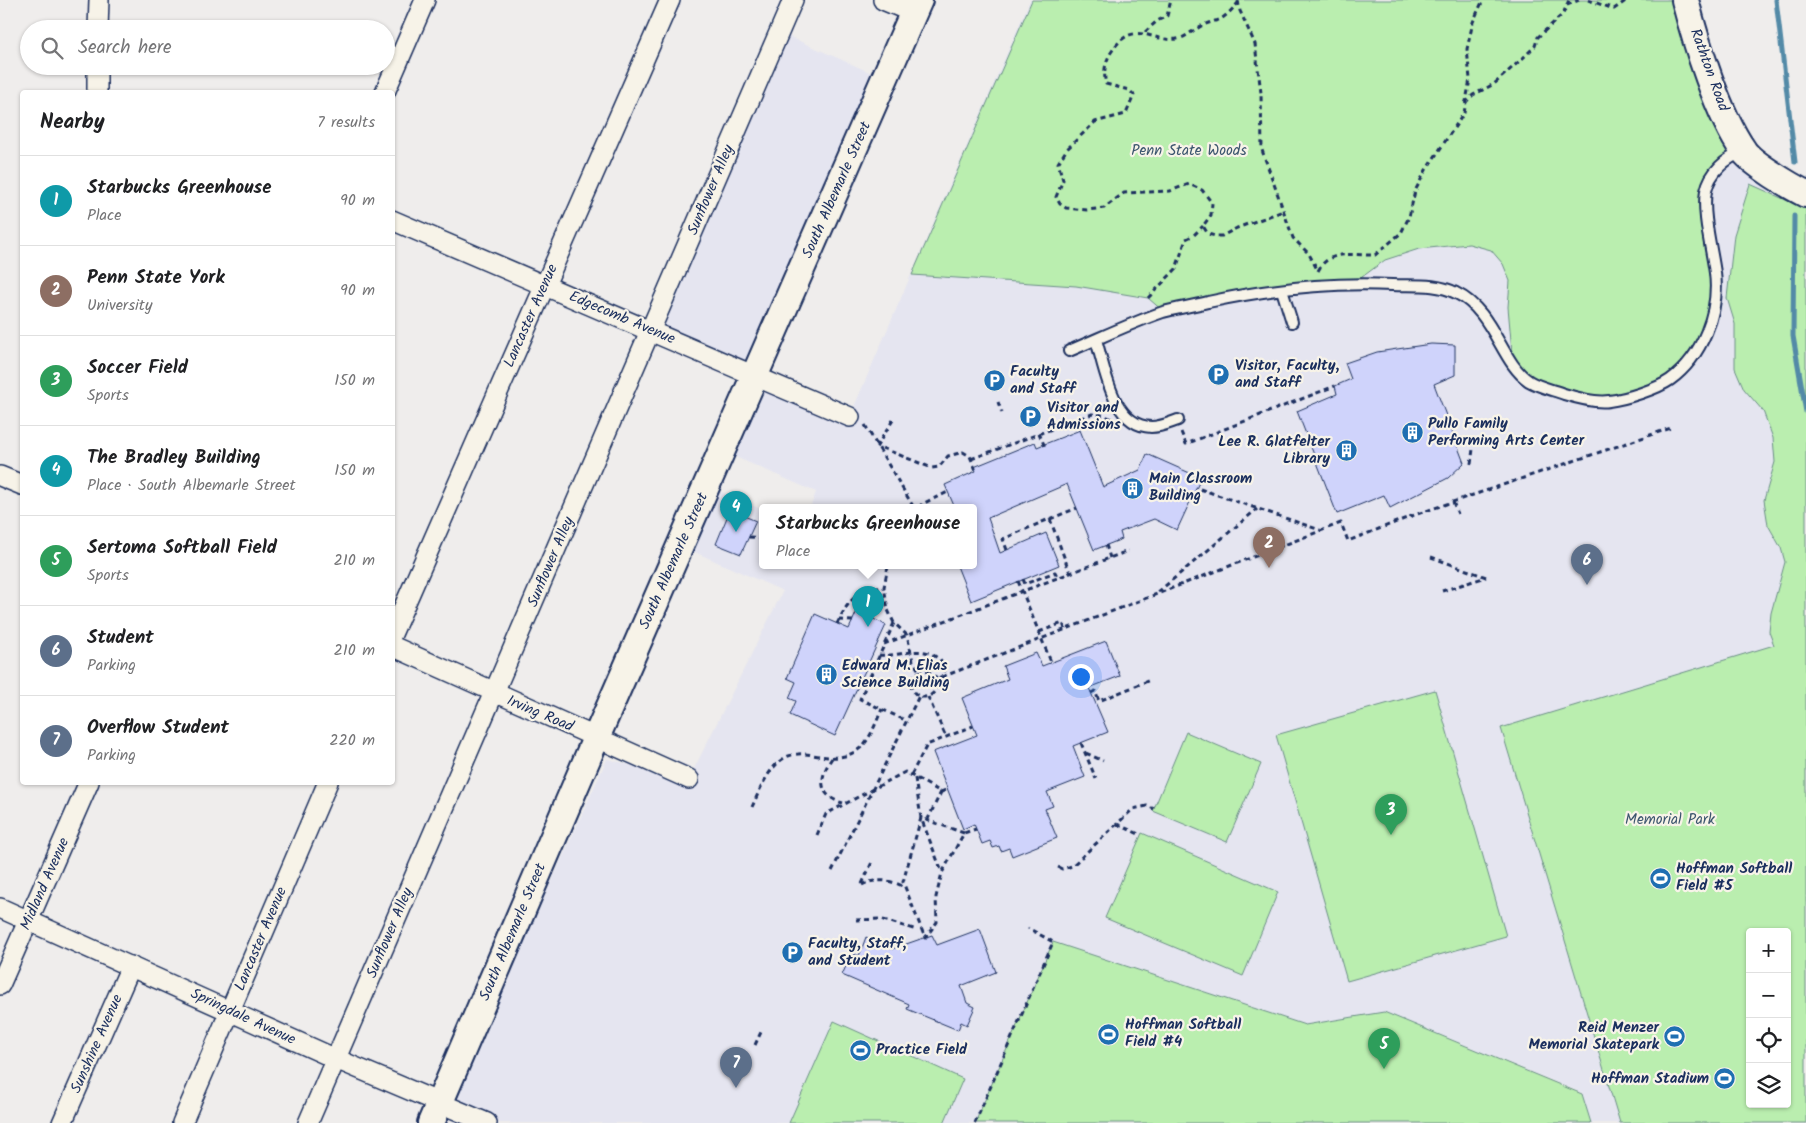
<!DOCTYPE html>
<html lang="en">
<head>
<meta charset="utf-8">
<style>
  body { margin:0; font-family:Kalam,sans-serif; background:#f6f6f6; color:#202124 }
  .controls { position:absolute; right:15px; bottom:15px; display:grid; overflow:hidden; border-radius:5px; box-shadow:0 1px 4px #0004 }
  .controls button { width:45px; height:45px; display:grid; place-items:center; padding:0; border:0; border-bottom:1px solid #e0e0e0; background:#fff; color:#202124; font:25px sans-serif }
  .you { position:absolute; left:1080px; top:676px; width:18px; height:18px; margin:-12px; border:4px solid #fff; border-radius:50%; background:#1a73e8; box-shadow:0 0 0 8px #1a73e833 }
  .badge { display:grid; place-items:center; width:32px; height:32px; border-radius:50%; background:#0f766e; color:#fff; font-size:16px; font-weight:700 }
  .pin { position:absolute; translate:-50% -41px; filter:drop-shadow(0 1px 2px #0008) }
  .pin::after { content:''; position:absolute; top:26px; width:18px; height:15px; background:inherit; clip-path:polygon(0 0,100% 0,50% 100%) }
  .popup { position:absolute; left:759px; top:504px; width:218px; height:65px; box-sizing:border-box; display:grid; place-content:center; border-radius:5px; background:#fff; filter:drop-shadow(0 1px 4px #0005); font-size:16px; white-space:nowrap; color:#757577 }
  .popup b { font-size:19px; color:#202124 }
  .popup::after { content:''; position:absolute; left:50%; top:100%; margin-left:-10px; border:10px solid transparent; border-top-color:#fff }
  .list { margin:0; padding:0; list-style:none }
  h2 { display:flex; justify-content:space-between; align-items:center; height:65px; margin:0; padding:0 20px; font-size:21px }
  h2 small { font-size:16px; font-weight:400; color:#757577 }
  .list li { display:grid; grid-template-columns:32px 1fr auto; gap:15px; align-items:center; box-sizing:border-box; height:90px; padding:0 20px; border-top:1px solid #e0e0e0 }
  .list b { display:block; font-size:19px; white-space:nowrap }
  .list p { margin:0; font-size:16px; white-space:nowrap; color:#757577 }
  .list em { font-size:16px; font-style:normal; color:#757577 }
  .icon { flex:none; width:28px; height:28px; fill:none; stroke:currentColor; stroke-width:2; stroke-linecap:round; stroke-linejoin:round }
  .map { position:relative; flex:none; width:1806px; height:1123px; overflow:hidden }
  .search { position:absolute; background:#fff; box-shadow:0 1px 4px #0004; left:20px; top:20px; width:375px; height:55px; display:flex; align-items:center; gap:12px; box-sizing:border-box; padding:0 18px; border-radius:28px; color:#757577; font-size:19px }
  .panel { position:absolute; background:#fff; box-shadow:0 1px 4px #0004; left:20px; top:90px; width:375px; height:695px; border-radius:5px }
  .map>svg:first-child { display:block }
  .built { fill:#e5e5f0 }
  .green { fill:#baeeaf; stroke:#6a8e86; fill-rule:evenodd }
  .lines { fill:none; stroke-linecap:round; stroke-linejoin:round }
  .stream { stroke:#538aa7; stroke-width:5 }
  .building { fill:#cfd3fb; stroke:#1b2f5e }
  .lane-casing { stroke:#1b2f5e; stroke-width:14 }
  .street-casing { stroke:#1b2f5e; stroke-width:22 }
  .secondary-casing { stroke:#1b2f5e; stroke-width:30 }
  .path { stroke:#1b2f5e; stroke-width:3; stroke-dasharray:5 4; stroke-linecap:butt }
  .lane { stroke:#f7f3e8; stroke-width:10 }
  .street { stroke:#f7f3e8; stroke-width:19 }
  .secondary { stroke:#f7f3e8; stroke-width:26 }
  .labels { text-anchor:middle; dominant-baseline:central; stroke-width:4.5; stroke-linejoin:round; paint-order:stroke }
  .street-label { font-size:15px; fill:#1b2f5e; stroke:#f7f3e8 }
  .park-label { font-size:15px; fill:#3b556e; stroke:#f7f3e8 }
  .poi-label { font-size:15px; font-weight:bold; fill:#1b2f5e; stroke:#f7f3e8; text-anchor:start }
</style>
</head>
<body>
<div class="map">
<svg width="1806" height="1123" viewBox="0 0 1806 1123">
  <rect width="100%" height="100%" fill="#efedec"/>
  <filter id="ink" filterUnits="userSpaceOnUse"><feTurbulence type="fractalNoise" baseFrequency=".02" numOctaves="2"/><feDisplacementMap in="SourceGraphic" scale="10" xChannelSelector="R" yChannelSelector="G"/><feConvolveMatrix kernelMatrix="1 2 1 2 8 2 1 2 1" color-interpolation-filters="sRGB"/></filter>
  <g filter="url(#ink)">
    <polygon class="built" points="1030,0 1685,0 1730,157 1806,203 1806,636 1501,728 1620,1123 1591,1123 1582,1093 1384,1012 1305,1025 1053,942 975,1123 500,1123 453,1098 607,759 689,779 783,591 681,546 707,486 763,510 763,566 973,566 973,508 810,508 816,492 722,451 755,376 651,330 779,32 885,79 756,375 850,416"/>
    <g class="green">
      <polygon points="1032,0 1685,0 1744,152 1730,157 1706,191 1715,275 1707,333 1670,380 1608,402 1546,388 1513,363 1508,307 1510,281 1503,264 1491,250 1469,244 1419,249 1385,260 1354,283 1164,312 1148,298 1076,286 912,275"/>
      <path d="M1750,184L1806,209V1123H1620L1501,728L1774,645L1769,632L1771,613L1785,562L1781,548L1768,525L1764,500L1775,462L1773,438L1763,411L1744,389L1735,368V324L1727,298L1734,235ZM1750,932H1787V1104H1750Z"/>
      <polygon points="1435,690 1506,936 1347,981 1276,735"/>
      <polygon points="1186,732 1261,764 1227,842 1153,811"/>
      <polygon points="1142,833 1278,892 1243,976 1105,918"/>
      <polygon points="1053,942 1305,1025 1384,1012 1582,1094 1591,1123 975,1123"/>
      <polygon points="834,1021 963,1079 944,1123 789,1123"/>
    </g>
    <g class="lines">
      <g class="stream">
        <polyline points="1776,0 1795,162"/>
        <polyline points="1794,216 1793,336 1806,412"/>
      </g>
    </g>
    <g class="building">
      <polygon points="1431,344 1455,345 1455,375 1434,384 1464,463 1448,478 1390,508 1384,495 1337,514 1297,411 1337,394 1335,386 1351,379 1345,363 1377,352"/>
      <polygon points="1080,430 1103,487 1140,470 1147,454 1201,478 1177,530 1154,519 1120,532 1122,539 1094,550 1067,484 988,518 1000,553 1046,533 1059,565 971,601 957,566 973,566 973,508 955,508 945,485 976,471 974,467 1035,442 1037,447"/>
      <polygon points="730,510 756,521 741,554 716,544"/>
      <polygon points="857,611 886,625 835,736 790,715 796,701 789,698 796,682 787,678 815,614 849,629"/>
      <polygon points="1106,641 1120,676 1089,688 1108,732 1073,746 1085,777 1047,792 1053,806 1045,809 1057,838 1012,856 1009,848 1001,851 999,846 993,848 990,841 982,844 974,824 963,829 933,752 977,735 962,698 1008,679 1003,666 1036,653 1042,666"/>
      <polygon points="980,929 996,972 961,986 967,1003 975,1007 967,1025 961,1022 958,1030 907,1009 909,1004 842,975 852,953 859,956 866,937 892,949 932,935 937,945"/>
    </g>
    <g class="lines">
      <defs>
        <g id="lane">
          <polyline points="1282,290 1292,322"/>
          <path d="M1096,340C1105,368 1112,426 1151,427C1161,427 1169,423 1178,420"/>
          <path d="M1069,351C1100,338 1131,323 1163,312C1177,308 1193,306 1208,302C1268,289 1331,282 1392,285C1413,286 1437,283 1456,293C1494,311 1501,363 1529,381C1539,387 1553,390 1564,394C1577,398 1596,403 1609,401C1626,399 1657,389 1670,380C1702,357 1720,311 1715,273C1712,250 1702,214 1706,191C1710,172 1726,158 1743,152"/>
        </g>
        <g id="street">
          <polyline points="883,0 914,13"/>
          <polyline points="98,29 99,0"/>
          <polyline points="97,92 97,66"/>
          <polyline points="385,92 425,0"/>
          <polyline points="392,220 850,417"/>
          <polyline points="0,476 22,485"/>
          <polyline points="392,634 670,0"/>
          <polyline points="392,646 689,779"/>
          <polyline points="0,908 336,1059 487,1123"/>
          <polyline points="0,985 89,782"/>
          <polyline points="62,1123 131,966"/>
          <polyline points="182,1123 328,782"/>
          <polyline points="308,1123 793,0"/>
        </g>
        <g id="secondary">
          <path d="M1685,0C1696,43 1718,114 1743,150C1751,163 1792,187 1806,194"/>
          <polyline points="431,1123 596,738 919,0"/>
        </g>
      </defs>
      <use href="#lane" class="lane-casing"/>
      <use href="#street" class="street-casing"/>
      <use href="#secondary" class="secondary-casing"/>
      <g class="path">
        <polyline points="1588,0 1614,9 1627,0"/>
        <polyline points="1238,1 1240,11 1255,44 1261,93 1262,150 1293,238 1309,254 1318,271"/>
        <path d="M1239,2C1232,9 1225,19 1215,21C1209,23 1204,24 1198,28C1192,31 1187,36 1181,38C1154,46 1135,16 1112,51C1105,61 1103,73 1106,84L1129,90L1134,95L1126,114L1095,122L1067,149L1058,163L1063,180L1056,197L1060,204L1066,208L1087,210L1104,208L1124,193L1170,191L1189,184L1202,190L1212,203L1211,215L1203,226L1208,234L1215,236H1222L1237,228L1283,211"/>
        <polyline points="1567,5 1579,0"/>
        <polyline points="1145,32 1157,21 1167,16 1171,0"/>
        <polyline points="1465,103 1473,95 1494,84 1523,58 1535,46 1538,37 1563,14 1569,0"/>
        <path d="M1318,271C1329,248 1356,256 1375,255L1401,233L1409,217L1415,191L1426,170L1464,113L1470,79L1467,49L1473,22L1483,0"/>
        <polyline points="1148,298 1176,269 1186,239 1194,235 1203,226"/>
        <polyline points="998,402 1002,413"/>
        <polyline points="893,420 877,446 932,468 939,467 948,456 963,452 970,456 976,471"/>
        <polyline points="865,425 914,508"/>
        <polyline points="1181,432 1186,444 1335,386"/>
        <polyline points="1039,433 1045,447"/>
        <polyline points="971,459 1092,414 1103,415 1112,419"/>
        <polyline points="1471,464 1473,449"/>
        <polyline points="1200,489 1320,530"/>
        <polyline points="1453,502 1458,514"/>
        <polyline points="919,508 922,504 948,492"/>
        <polyline points="1050,519 1070,573"/>
        <polyline points="1050,519 1077,508"/>
        <polyline points="749,537 763,538"/>
        <polyline points="1106,545 1110,558"/>
        <polyline points="1007,550 1003,539 1047,520"/>
        <polyline points="1431,557 1486,577"/>
        <polyline points="888,566 884,587 888,610 894,623 907,635 913,661 920,672"/>
        <polyline points="1023,579 1025,584 1055,572 1058,578"/>
        <polyline points="1018,581 1051,662"/>
        <polyline points="1442,591 1486,577"/>
        <polyline points="1158,592 1257,509"/>
        <polyline points="839,620 853,621"/>
        <polyline points="894,623 860,699 907,721"/>
        <path d="M837,624C849,599 856,591 884,587"/>
        <polyline points="1039,632 1063,623 1065,629"/>
        <polyline points="884,644 1128,551"/>
        <path d="M879,655C904,658 927,639 945,667L942,677L937,680"/>
        <circle cx="924" cy="684" r="13"/>
        <polyline points="942,677 1341,523 1348,541 1417,514 1671,428"/>
        <polyline points="1091,693 1095,691 1099,701 1150,680"/>
        <polyline points="928,697 946,737"/>
        <polyline points="1081,743 1096,779"/>
        <polyline points="1086,753 1103,761"/>
        <path d="M832,758C819,777 817,796 843,803"/>
        <polyline points="911,775 927,745 973,726"/>
        <polyline points="915,778 921,818 942,872"/>
        <polyline points="941,792 948,789"/>
        <path d="M752,807C761,787 773,755 798,754C808,753 819,757 829,757C840,758 850,756 859,749C870,741 876,722 882,709"/>
        <polyline points="1117,824 1141,835"/>
        <polyline points="964,833 921,818 903,882 925,938 937,922 936,897 942,873 964,833 976,829"/>
        <polyline points="817,835 826,814 905,772 941,792 928,819"/>
        <polyline points="1058,867 1062,869 1072,866 1133,809 1147,806 1154,809"/>
        <polyline points="832,871 919,696"/>
        <polyline points="862,884 873,860"/>
        <path d="M862,885C875,878 892,880 904,887"/>
        <polyline points="856,920 880,919 917,930"/>
        <polyline points="755,1045 761,1032"/>
        <polyline points="975,1123 1053,942 1028,928"/>
      </g>
      <use href="#lane" class="lane"/>
      <use href="#street" class="street"/>
      <use href="#secondary" class="secondary"/>
    </g>
  </g>
  <defs>
    <symbol id="parking-disc" viewBox="-11 -11 22 22"><circle r="9.5" fill="#1f6fb2" stroke="#f7f3e8"/><path d="M-3.5-5.5H1a3.5 3.5 0 0 1 0 7H-1V5.5H-3.5ZM-1-3.4V-.6H.8a1.4 1.4 0 0 0 0-2.8Z" fill="#fff"/></symbol>
    <symbol id="building-disc" viewBox="-11 -11 22 22"><circle r="9.5" fill="#1f6fb2" stroke="#f7f3e8"/><path d="M-4-6H4V6H1V3H-1V6H-4ZM-2.5-4.3h1.7v1.8h-1.7ZM.8-4.3h1.7v1.8H.8ZM-2.5-1h1.7V.8h-1.7ZM.8-1h1.7V.8H.8Z" fill="#fff"/></symbol>
    <symbol id="stadium-disc" viewBox="-11 -11 22 22"><circle r="9.5" fill="#1f6fb2" stroke="#f7f3e8"/><path d="M0-5a6.5 5 0 1 0 0 10a6.5 5 0 1 0 0-10ZM-3.5-1.8h7v3.6h-7Z" fill="#fff"/></symbol>
  </defs>
  <g fill-rule="evenodd">
    <use href="#parking-disc" x="1206" y="362" width="25" height="25"/>
    <use href="#parking-disc" x="982" y="368" width="25" height="25"/>
    <use href="#parking-disc" x="1018" y="404" width="25" height="25"/>
    <use href="#building-disc" x="1400" y="420" width="25" height="25"/>
    <use href="#building-disc" x="1334" y="438" width="25" height="25"/>
    <use href="#building-disc" x="1120" y="476" width="25" height="25"/>
    <use href="#building-disc" x="814" y="662" width="25" height="25"/>
    <use href="#stadium-disc" x="1648" y="866" width="25" height="25"/>
    <use href="#parking-disc" x="780" y="940" width="25" height="25"/>
    <use href="#stadium-disc" x="1096" y="1022" width="25" height="25"/>
    <use href="#stadium-disc" x="1662" y="1024" width="25" height="25"/>
    <use href="#stadium-disc" x="848" y="1038" width="25" height="25"/>
    <use href="#stadium-disc" x="1712" y="1066" width="25" height="25"/>
  </g>
  <g class="labels">
    <g class="street-label">
      <text transform="translate(1709 70) rotate(70)">Rathton Road</text>
      <text transform="translate(711 190) rotate(-67)">Sunflower Alley</text>
      <text transform="translate(837 190) rotate(-66)">South Albemarle Street</text>
      <text transform="translate(531 316) rotate(-66)">Lancaster Avenue</text>
      <text transform="translate(622 318) rotate(23)">Edgecomb Avenue</text>
      <text transform="translate(674 561) rotate(-66)">South Albemarle Street</text>
      <text transform="translate(551 562) rotate(-67)">Sunflower Alley</text>
      <text transform="translate(540 714) rotate(23)">Irving Road</text>
      <text transform="translate(45 884) rotate(-66)">Midland Avenue</text>
      <text transform="translate(513 932) rotate(-67)">South Albemarle Street</text>
      <text transform="translate(390 933) rotate(-67)">Sunflower Alley</text>
      <text transform="translate(261 939) rotate(-67)">Lancaster Avenue</text>
      <text transform="translate(243 1017) rotate(25)">Springdale Avenue</text>
      <text transform="translate(97 1044) rotate(-66)">Sunshine Avenue</text>
    </g>
    <g class="park-label">
      <text x="1189" y="151">Penn State Woods</text>
      <text x="1670" y="820">Memorial Park</text>
    </g>
    <g class="poi-label">
      <text x="1235" y="366">Visitor, Faculty,<tspan x="1235" dy="17">and Staff</tspan></text>
      <text x="1010" y="372">Faculty<tspan x="1010" dy="17">and Staff</tspan></text>
      <text x="1047" y="408">Visitor and<tspan x="1047" dy="17">Admissions</tspan></text>
      <text x="1428" y="424">Pullo Family<tspan x="1428" dy="17">Performing Arts Center</tspan></text>
      <text x="1330" y="442" text-anchor="end">Lee R. Glatfelter<tspan x="1330" dy="17">Library</tspan></text>
      <text x="1149" y="479">Main Classroom<tspan x="1149" dy="17">Building</tspan></text>
      <text x="842" y="666">Edward M. Elias<tspan x="842" dy="17">Science Building</tspan></text>
      <text x="1676" y="869">Hoffman Softball<tspan x="1676" dy="17">Field #5</tspan></text>
      <text x="808" y="944">Faculty, Staff,<tspan x="808" dy="17">and Student</tspan></text>
      <text x="1125" y="1025">Hoffman Softball<tspan x="1125" dy="17">Field #4</tspan></text>
      <text x="1659" y="1028" text-anchor="end">Reid Menzer<tspan x="1659" dy="17">Memorial Skatepark</tspan></text>
      <text x="876" y="1050">Practice Field</text>
      <text x="1709" y="1079" text-anchor="end">Hoffman Stadium</text>
    </g>
  </g>
</svg>
<div class="controls">
<button>+</button>
<button>−</button>
<button><svg class="icon" aria-label="locate" viewBox="0 0 24 24"><circle cx="12" cy="12" r="6"/><path d="M12 2v4M12 18v4M2 12h4M18 12h4"/></svg></button>
<button><svg class="icon" aria-label="layers" viewBox="0 0 24 24"><path d="M12 4l9 5-9 5-9-5zM3 14l9 5 9-5"/></svg></button>
</div>
<div class="you"></div>
<div class="pin badge" style="left:868px;top:627px;background:#0f9aa8">1</div>
<div class="popup"><b>Starbucks Greenhouse</b>Place</div>
<div class="pin badge" style="left:1269px;top:568px;background:#8d6e63">2</div>
<div class="pin badge" style="left:1391px;top:835px;background:#2e9e5b">3</div>
<div class="pin badge" style="left:736px;top:532px;background:#0f9aa8">4</div>
<div class="pin badge" style="left:1384px;top:1069px;background:#2e9e5b">5</div>
<div class="pin badge" style="left:1587px;top:585px;background:#5c6f8a">6</div>
<div class="pin badge" style="left:736px;top:1088px;background:#5c6f8a">7</div>
<div class="search"><svg class="icon" aria-label="search" viewBox="0 0 24 24"><circle cx="10" cy="10" r="6"/><path d="M15 15l6 6"/></svg>Search here</div>
<section class="panel">
<h2>Nearby<small>7 results</small></h2>
<ul class="list">
<li><span class="badge" style="background:#0f9aa8">1</span><div><b>Starbucks Greenhouse</b><p>Place</p></div><em>90 m</em></li>
<li><span class="badge" style="background:#8d6e63">2</span><div><b>Penn State York</b><p>University</p></div><em>90 m</em></li>
<li><span class="badge" style="background:#2e9e5b">3</span><div><b>Soccer Field</b><p>Sports</p></div><em>150 m</em></li>
<li><span class="badge" style="background:#0f9aa8">4</span><div><b>The Bradley Building</b><p>Place · South Albemarle Street</p></div><em>150 m</em></li>
<li><span class="badge" style="background:#2e9e5b">5</span><div><b>Sertoma Softball Field</b><p>Sports</p></div><em>210 m</em></li>
<li><span class="badge" style="background:#5c6f8a">6</span><div><b>Student</b><p>Parking</p></div><em>210 m</em></li>
<li><span class="badge" style="background:#5c6f8a">7</span><div><b>Overflow Student</b><p>Parking</p></div><em>220 m</em></li>
</ul>
</section>
</div>
</body>
</html>
